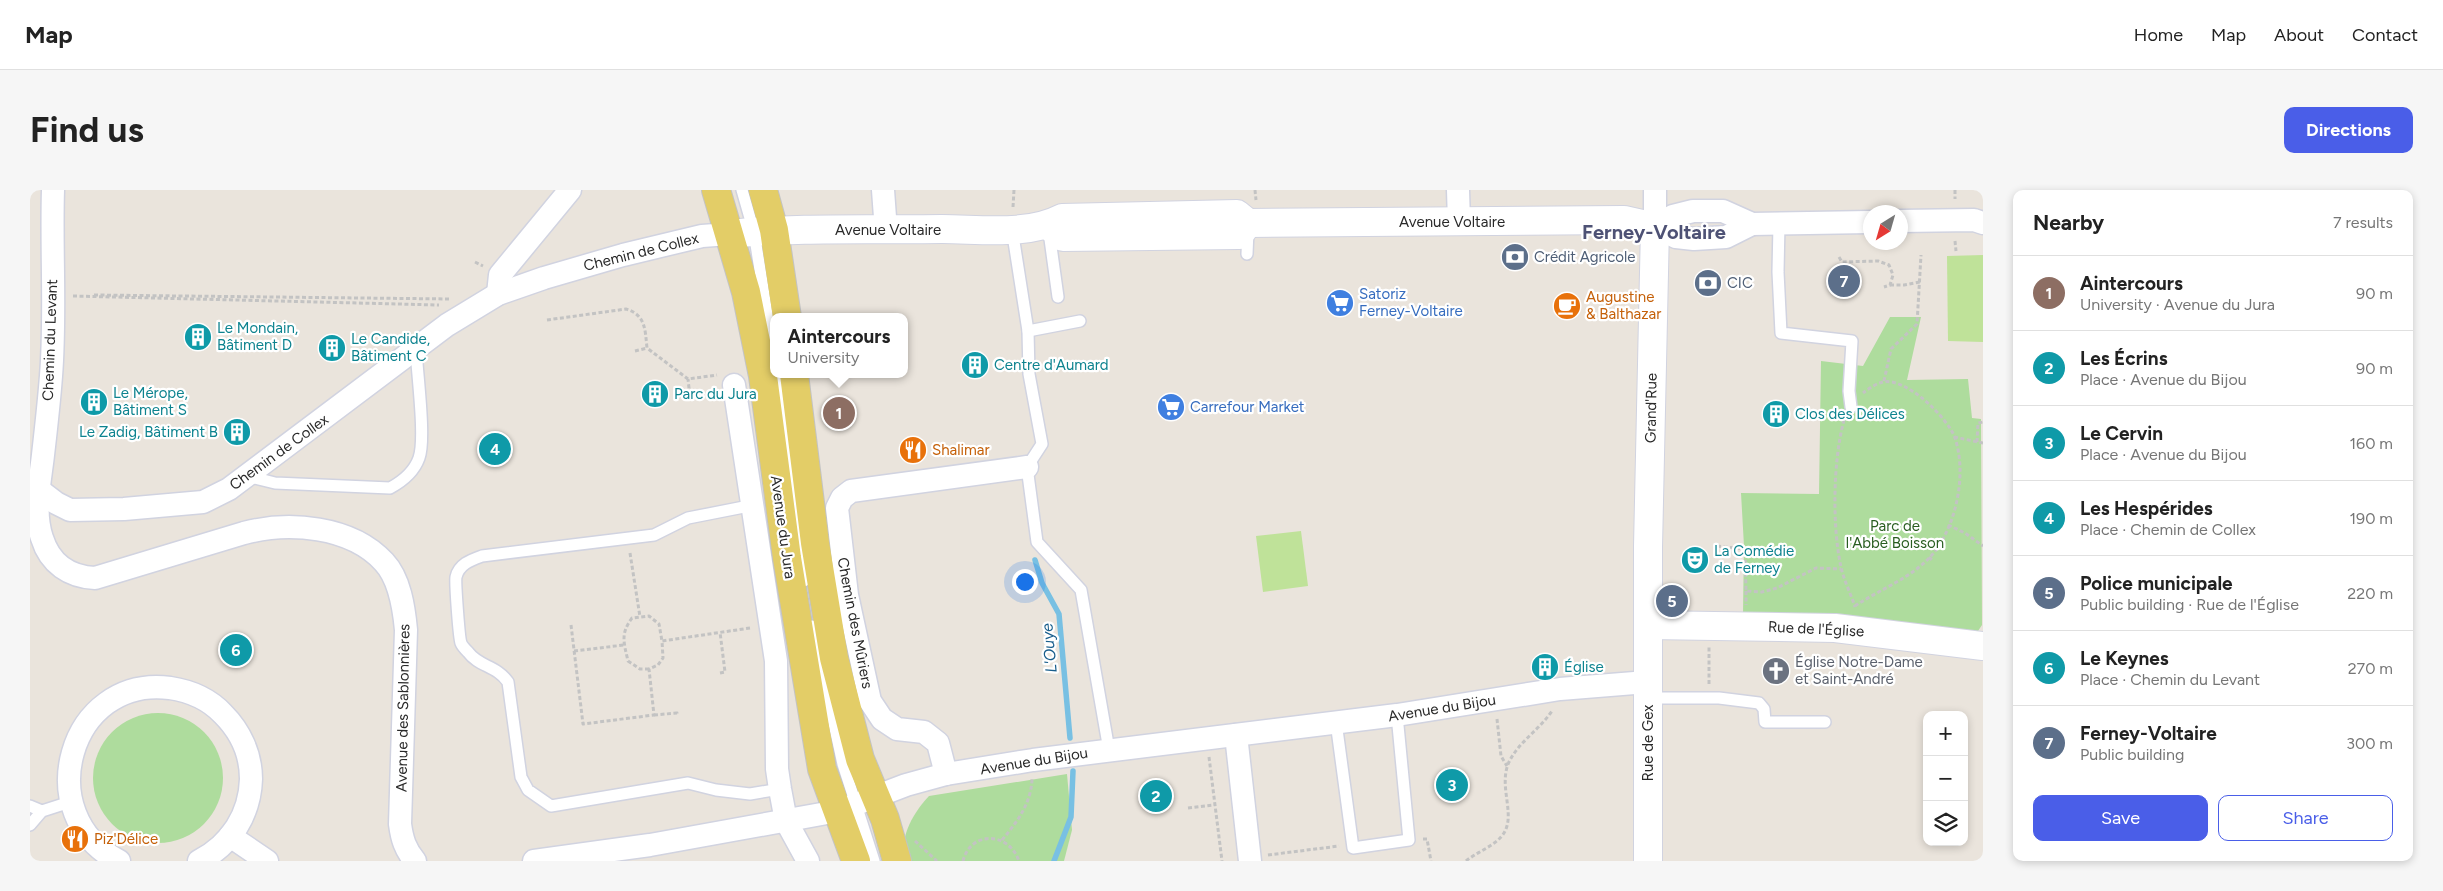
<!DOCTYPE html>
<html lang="en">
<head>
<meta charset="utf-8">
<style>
  body { margin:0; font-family:Figtree,sans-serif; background:#f6f6f6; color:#222 }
  .controls { position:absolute; right:15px; bottom:15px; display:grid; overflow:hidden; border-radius:10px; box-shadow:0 2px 8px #0003 }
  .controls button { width:45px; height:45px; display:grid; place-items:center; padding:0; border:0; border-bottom:1px solid #e0e0e0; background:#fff; color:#222; font:25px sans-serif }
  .compass { position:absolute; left:1833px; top:15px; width:45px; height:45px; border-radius:50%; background:#fff; box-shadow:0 2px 8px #0003; rotate:217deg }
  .you { position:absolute; left:994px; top:391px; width:18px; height:18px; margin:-12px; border:4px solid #fff; border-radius:50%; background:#1a73e8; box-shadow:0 0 0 8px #1a73e833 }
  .badge { display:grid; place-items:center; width:32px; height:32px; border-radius:50%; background:#4a5ee8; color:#fff; font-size:16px; font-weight:700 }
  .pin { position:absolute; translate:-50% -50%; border:2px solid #fff; box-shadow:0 1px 5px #0006 }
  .popup { position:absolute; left:740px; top:123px; width:138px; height:65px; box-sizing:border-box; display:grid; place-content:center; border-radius:10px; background:#fff; filter:drop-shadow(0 1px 4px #0005); font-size:16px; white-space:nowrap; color:#767676 }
  .popup b { font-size:19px; color:#222 }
  .popup::after { content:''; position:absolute; left:50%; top:100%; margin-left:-10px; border:10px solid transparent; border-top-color:#fff }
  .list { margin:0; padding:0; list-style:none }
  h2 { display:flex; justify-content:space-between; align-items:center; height:65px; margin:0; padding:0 20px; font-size:21px }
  h2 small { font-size:16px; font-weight:400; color:#767676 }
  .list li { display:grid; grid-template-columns:32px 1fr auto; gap:15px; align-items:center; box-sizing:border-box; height:75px; padding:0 20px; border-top:1px solid #e0e0e0 }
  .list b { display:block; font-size:19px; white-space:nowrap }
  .list p { margin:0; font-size:16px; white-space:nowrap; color:#767676 }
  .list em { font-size:16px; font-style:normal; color:#767676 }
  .actions { display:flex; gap:10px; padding:15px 20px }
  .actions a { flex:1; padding:11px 0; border:1px solid #4a5ee8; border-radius:10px; text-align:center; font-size:18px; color:#4a5ee8 }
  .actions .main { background:#4a5ee8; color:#fff }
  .icon { flex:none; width:28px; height:28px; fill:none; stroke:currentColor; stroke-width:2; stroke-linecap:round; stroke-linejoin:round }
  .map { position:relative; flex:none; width:1953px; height:671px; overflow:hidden; border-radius:10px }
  header { display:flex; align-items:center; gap:30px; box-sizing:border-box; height:70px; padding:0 25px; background:#fff; border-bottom:1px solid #e0e0e0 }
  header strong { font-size:24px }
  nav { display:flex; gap:28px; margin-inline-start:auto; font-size:18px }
  .intro { display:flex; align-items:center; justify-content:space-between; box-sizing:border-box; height:120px; padding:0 30px }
  h1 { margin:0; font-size:35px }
  .button { padding:12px 22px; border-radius:10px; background:#4a5ee8; color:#fff; font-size:18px; font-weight:700 }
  main { display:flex; gap:30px; padding:0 30px }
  aside { flex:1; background:#fff; border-radius:10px; box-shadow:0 2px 8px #0003 }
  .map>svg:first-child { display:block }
  .green { fill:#aedc9d }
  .pitch { fill:#bfe299 }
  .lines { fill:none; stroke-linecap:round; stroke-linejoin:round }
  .stream { stroke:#78c0e3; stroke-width:5.5 }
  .lane-casing { stroke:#d1d3e0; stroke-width:14 }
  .street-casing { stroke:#d1d3e0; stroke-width:25 }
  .secondary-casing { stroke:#d1d3e0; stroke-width:30 }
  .primary-casing { stroke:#c3c3c3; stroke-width:30 }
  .path { stroke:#c3c3c3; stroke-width:3; stroke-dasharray:4 2.5; stroke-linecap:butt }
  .lane { stroke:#fff; stroke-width:11 }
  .street { stroke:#fff; stroke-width:22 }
  .secondary { stroke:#fff; stroke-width:28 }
  .primary { stroke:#e3cd67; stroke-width:28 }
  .labels { text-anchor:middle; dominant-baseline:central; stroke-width:4.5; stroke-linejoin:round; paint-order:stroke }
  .street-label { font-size:15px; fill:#292929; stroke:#fff }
  .service-label { font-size:15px; fill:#4e5e75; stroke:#fff; text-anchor:start }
  .shop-label { font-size:15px; fill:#366cbe; stroke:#fff; text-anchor:start }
  .food-label { font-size:15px; fill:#c56008; stroke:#fff; text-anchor:start }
  .culture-label { font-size:15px; fill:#0d838f; stroke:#fff; text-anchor:start }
  .park-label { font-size:15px; fill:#295e20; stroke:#fff }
  .worship-label { font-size:15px; fill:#5b616d; stroke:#fff; text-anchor:start }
  .water-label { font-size:16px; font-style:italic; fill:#195e8c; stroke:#fff }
  .district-label { font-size:20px; font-weight:bold; fill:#4e5275; stroke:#fff }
</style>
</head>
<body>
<header>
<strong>Map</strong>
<nav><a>Home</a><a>Map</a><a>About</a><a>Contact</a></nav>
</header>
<div class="intro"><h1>Find us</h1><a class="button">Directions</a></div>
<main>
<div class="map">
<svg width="1953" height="671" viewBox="0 0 1953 671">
  <rect width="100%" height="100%" fill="#eae4dc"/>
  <g class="green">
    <polygon points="1860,127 1891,127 1877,190 1938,189 1942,228 1951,229 1952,435 1948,441 1839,428 1713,424 1714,356 1711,303 1789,304 1791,171 1833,176"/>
    <circle cx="128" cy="588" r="65"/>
    <path d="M1037,584L1042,640L1034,671H875C869,647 883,623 899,606Z"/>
  </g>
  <g class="pitch">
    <polygon points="1953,65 1953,152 1918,151 1917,66"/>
    <polygon points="1271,341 1278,396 1233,402 1226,346"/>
  </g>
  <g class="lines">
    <g class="stream">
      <polyline points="1005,370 1012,393 1029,424 1040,548"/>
      <polyline points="1024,671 1041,627 1043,581"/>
    </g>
    <defs>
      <g id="lane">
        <polyline points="712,0 724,42 744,168"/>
        <polyline points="1749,34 1748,82 1751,143 1822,151 1819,201 1821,217"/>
        <polyline points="982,39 998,141 999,184 1012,254 997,277 1007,352 1051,400 1079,560"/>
        <polyline points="1019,42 1028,107"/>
        <polyline points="1217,64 1218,41"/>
        <polyline points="998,141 1050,131"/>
        <polyline points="747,184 774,391"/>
        <path d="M217,286L245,293L360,298C373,291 384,282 389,268C396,249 387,183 386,159"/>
        <path d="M724,315L658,328L624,345L452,366C441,370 429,374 426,387C425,392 429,448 431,453C432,456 436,460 438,462C449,477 466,475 478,492L491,587L498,600L521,616L658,593L686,600L720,604L750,599"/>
        <polyline points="782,436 813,574 844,671"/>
        <polyline points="1617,508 1689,508 1729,513 1734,519 1735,532 1795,532"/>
        <polyline points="1306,532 1323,658 1379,650 1367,525"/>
        <polyline points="0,616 12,621"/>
        <polyline points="0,635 12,621 40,612"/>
      </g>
      <g id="street">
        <path d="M23,0C21,62 26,124 21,186C19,212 16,239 13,265C10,292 3,322 12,348C20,374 40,387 65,388L214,343C259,331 321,336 354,372C370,389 374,418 376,440L370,634C372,649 375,659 385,671"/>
        <polyline points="853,0 856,41"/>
        <polyline points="1428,0 1429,32"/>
        <polyline points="1625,0 1625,37"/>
        <polyline points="1870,31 1944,30 1953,33"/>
        <polyline points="1625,37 1643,26 1663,21 1693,21 1722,34 1840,32"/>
        <polyline points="1625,37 1646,47 1664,49 1696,47 1722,34"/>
        <polyline points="468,104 470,85 540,0"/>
        <polyline points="704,195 746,471 747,579 750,599 756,631 778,671"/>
        <polyline points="0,300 9,300 26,313 40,320 94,319 173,312 199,299 417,135 468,104 514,88 593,65 672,46 699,44"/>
        <polyline points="1206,545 1220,671"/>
        <polyline points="916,584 908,553 894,542 867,539 852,529 840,511 817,405 807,318 812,308 821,301 997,277"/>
        <polyline points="200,646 237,671"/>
        <path d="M89,671C0,626 38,485 140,498C160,501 179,509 193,524C210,541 221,564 221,589C220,624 201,655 169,671"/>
        <polyline points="504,671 620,655 808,621 876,595 916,584 1003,570 1367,525 1530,499 1617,492"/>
      </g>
      <g id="secondary">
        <polyline points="1018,35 1033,47 1209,45 1218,33"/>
        <path d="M699,44C769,37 841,40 912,39C950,39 998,46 1032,28L1207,24L1218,33L1594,30L1625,37L1618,357V671"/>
        <polyline points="1619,435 1805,438 1953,456"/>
      </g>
      <g id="primary">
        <polyline points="686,0 716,102 733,186 757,368 792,579 826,671"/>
        <polyline points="733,0 744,40 757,127"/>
        <polyline points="764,184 785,353 804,468 830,569 855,629 867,671"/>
      </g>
    </defs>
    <use href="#lane" class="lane-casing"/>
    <use href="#street" class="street-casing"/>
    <use href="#secondary" class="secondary-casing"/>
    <use href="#primary" class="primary-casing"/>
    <g class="path">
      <polyline points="1225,0 1226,10"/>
      <polyline points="1925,0 1925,9"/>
      <polyline points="983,17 984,0"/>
      <polyline points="1925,51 1926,61"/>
      <polyline points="1809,67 1812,72 1848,71 1859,75 1863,85 1860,95 1854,97"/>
      <polyline points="445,72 453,76"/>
      <polyline points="1860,95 1874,95 1890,92"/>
      <polyline points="64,105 420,109"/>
      <polyline points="43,106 409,115"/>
      <path d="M517,130L596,119C616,125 615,140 617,158L658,189L687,185"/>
      <polyline points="605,161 617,158"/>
      <polyline points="1854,191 1861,159 1887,134 1891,65"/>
      <polyline points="656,204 659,198 658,189"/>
      <path d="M1814,230C1803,270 1802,337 1811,377C1814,391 1821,404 1825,417"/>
      <polyline points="1924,247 1953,253"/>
      <polyline points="1947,252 1948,233 1953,232"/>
      <polyline points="1918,335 1935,343 1953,356"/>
      <polyline points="1687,356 1715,359 1716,401 1732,402 1747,398 1786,378 1811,379"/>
      <polyline points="600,363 610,427"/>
      <polyline points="1899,367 1903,371"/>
      <polyline points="1716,401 1716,415"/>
      <path d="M1825,416C1853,397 1891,385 1910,354C1928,325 1936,281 1925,248C1918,228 1876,187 1853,192C1847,193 1838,199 1833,203"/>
      <polyline points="541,435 553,534 624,525 619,479 628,475 633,468 632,451 720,438"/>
      <polyline points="544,461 594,455"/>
      <path d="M619,479H610L598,471C594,453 590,444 602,428L619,426L629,434L632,451"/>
      <polyline points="690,483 695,482 690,442"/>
      <polyline points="1679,494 1679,457"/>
      <polyline points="624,525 647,523 647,526"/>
      <polyline points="1467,529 1471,566 1477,576"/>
      <polyline points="1179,567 1192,671"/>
      <polyline points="1158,618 1184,615"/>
      <polyline points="1393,649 1397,649 1401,671"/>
      <path d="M972,650C987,632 1001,614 1002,589"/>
      <polyline points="885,651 907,671"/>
      <polyline points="1238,665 1309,656"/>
      <path d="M933,671C941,640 979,642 989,671"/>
      <path d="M1436,671C1447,662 1462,657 1471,647C1489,627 1466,596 1480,570C1490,551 1510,539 1522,521"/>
    </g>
    <use href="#lane" class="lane"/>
    <use href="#street" class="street"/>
    <use href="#secondary" class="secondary"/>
    <use href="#primary" class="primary"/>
  </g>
  <defs>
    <symbol id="bank-disc" viewBox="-11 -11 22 22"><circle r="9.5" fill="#5c6f8a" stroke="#fff"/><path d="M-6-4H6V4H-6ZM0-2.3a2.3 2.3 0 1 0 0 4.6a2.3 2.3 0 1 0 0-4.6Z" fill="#fff"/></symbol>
    <symbol id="supermarket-disc" viewBox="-11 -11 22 22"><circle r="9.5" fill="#3f7fe0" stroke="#fff"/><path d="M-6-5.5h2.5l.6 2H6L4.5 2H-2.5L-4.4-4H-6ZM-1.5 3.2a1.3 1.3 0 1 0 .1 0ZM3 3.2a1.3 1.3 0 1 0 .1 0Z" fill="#fff"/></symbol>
    <symbol id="cafe-disc" viewBox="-11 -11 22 22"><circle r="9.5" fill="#e8710a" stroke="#fff"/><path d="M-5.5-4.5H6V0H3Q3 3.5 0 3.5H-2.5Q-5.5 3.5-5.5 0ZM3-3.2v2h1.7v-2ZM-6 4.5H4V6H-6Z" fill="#fff"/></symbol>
    <symbol id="building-disc" viewBox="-11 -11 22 22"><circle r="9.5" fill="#0f9aa8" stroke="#fff"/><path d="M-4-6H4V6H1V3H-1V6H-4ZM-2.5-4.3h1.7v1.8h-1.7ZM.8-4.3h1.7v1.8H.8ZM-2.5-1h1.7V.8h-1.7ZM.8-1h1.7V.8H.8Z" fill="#fff"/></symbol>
    <symbol id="restaurant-disc" viewBox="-11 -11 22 22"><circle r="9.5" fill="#e8710a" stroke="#fff"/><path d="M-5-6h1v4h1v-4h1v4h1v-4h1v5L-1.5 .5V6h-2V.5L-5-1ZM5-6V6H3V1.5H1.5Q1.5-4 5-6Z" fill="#fff"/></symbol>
    <symbol id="theatre-disc" viewBox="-11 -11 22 22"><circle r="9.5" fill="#0f9aa8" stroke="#fff"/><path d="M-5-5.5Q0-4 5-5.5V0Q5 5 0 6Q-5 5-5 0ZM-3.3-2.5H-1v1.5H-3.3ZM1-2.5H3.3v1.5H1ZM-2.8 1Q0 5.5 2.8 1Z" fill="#fff"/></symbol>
    <symbol id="church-disc" viewBox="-11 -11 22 22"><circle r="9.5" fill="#6b7280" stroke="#fff"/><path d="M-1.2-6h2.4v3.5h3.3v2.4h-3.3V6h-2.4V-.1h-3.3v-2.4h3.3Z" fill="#fff"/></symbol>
  </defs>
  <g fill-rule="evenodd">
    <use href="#bank-disc" x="1469" y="51" width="32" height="32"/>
    <use href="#bank-disc" x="1662" y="77" width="32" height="32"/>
    <use href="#supermarket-disc" x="1294" y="97" width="32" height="32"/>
    <use href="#cafe-disc" x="1521" y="100" width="32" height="32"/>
    <use href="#building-disc" x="152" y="131" width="32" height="32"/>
    <use href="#building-disc" x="286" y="142" width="32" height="32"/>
    <use href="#building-disc" x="929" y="159" width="32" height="32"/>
    <use href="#building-disc" x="609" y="188" width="32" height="32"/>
    <use href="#building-disc" x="48" y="196" width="32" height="32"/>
    <use href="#supermarket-disc" x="1125" y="201" width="32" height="32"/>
    <use href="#building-disc" x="1730" y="208" width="32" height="32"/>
    <use href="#building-disc" x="191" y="226" width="32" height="32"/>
    <use href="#restaurant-disc" x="867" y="244" width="32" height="32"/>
    <use href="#theatre-disc" x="1649" y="354" width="32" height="32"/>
    <use href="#building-disc" x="1499" y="461" width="32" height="32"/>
    <use href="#church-disc" x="1730" y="465" width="32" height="32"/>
    <use href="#restaurant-disc" x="29" y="633" width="32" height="32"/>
  </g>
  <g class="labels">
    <g class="street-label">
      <text x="1422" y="32">Avenue Voltaire</text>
      <text x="858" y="40">Avenue Voltaire</text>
      <text transform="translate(611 62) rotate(-14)">Chemin de Collex</text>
      <text transform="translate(20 150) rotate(-88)">Chemin du Levant</text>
      <text transform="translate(1621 218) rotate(-89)">Grand'Rue</text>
      <text transform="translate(249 262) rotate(-36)">Chemin de Collex</text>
      <text transform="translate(753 337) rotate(82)">Avenue du Jura</text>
      <text transform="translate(825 433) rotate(79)">Chemin des Mûriers</text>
      <text transform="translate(1786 439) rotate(3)">Rue de l'Église</text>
      <text transform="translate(373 518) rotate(-89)">Avenue des Sablonnières</text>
      <text transform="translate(1412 518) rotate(-9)">Avenue du Bijou</text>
      <text transform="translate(1618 553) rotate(-90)">Rue de Gex</text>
      <text transform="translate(1004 571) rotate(-9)">Avenue du Bijou</text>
    </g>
    <g class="service-label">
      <text x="1504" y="67">Crédit Agricole</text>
      <text x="1697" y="93">CIC</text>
    </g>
    <g class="shop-label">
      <text x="1329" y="104">Satoriz<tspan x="1329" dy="17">Ferney-Voltaire</tspan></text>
      <text x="1160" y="217">Carrefour Market</text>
    </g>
    <g class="food-label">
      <text x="1556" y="107">Augustine<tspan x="1556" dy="17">&amp; Balthazar</tspan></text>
      <text x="902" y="260">Shalimar</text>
      <text x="64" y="649">Piz'Délice</text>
    </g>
    <g class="culture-label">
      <text x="187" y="138">Le Mondain,<tspan x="187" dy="17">Bâtiment D</tspan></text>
      <text x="321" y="149">Le Candide,<tspan x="321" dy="17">Bâtiment C</tspan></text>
      <text x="964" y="175">Centre d'Aumard</text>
      <text x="83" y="203">Le Mérope,<tspan x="83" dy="17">Bâtiment S</tspan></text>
      <text x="644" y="204">Parc du Jura</text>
      <text x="1765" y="224">Clos des Délices</text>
      <text x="188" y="242" text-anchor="end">Le Zadig, Bâtiment B</text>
      <text x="1684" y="361">La Comédie<tspan x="1684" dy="17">de Ferney</tspan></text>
      <text x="1534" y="477">Église</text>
    </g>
    <g class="park-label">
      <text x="1865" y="336">Parc de<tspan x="1865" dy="17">l'Abbé Boisson</tspan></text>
    </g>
    <g class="worship-label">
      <text x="1765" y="472">Église Notre-Dame<tspan x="1765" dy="17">et Saint-André</tspan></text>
    </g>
    <g class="water-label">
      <text transform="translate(1019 458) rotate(-95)">L'Ouye</text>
    </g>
    <g class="district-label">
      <text x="1624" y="42">Ferney-Voltaire</text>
    </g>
  </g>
</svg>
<div class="controls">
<button>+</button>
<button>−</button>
<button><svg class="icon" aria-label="layers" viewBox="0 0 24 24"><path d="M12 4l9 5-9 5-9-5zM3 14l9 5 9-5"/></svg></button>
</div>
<svg class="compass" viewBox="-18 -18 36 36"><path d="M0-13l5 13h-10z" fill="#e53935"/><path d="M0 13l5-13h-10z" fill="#767676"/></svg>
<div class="you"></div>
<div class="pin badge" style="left:809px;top:223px;background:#8d6e63">1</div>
<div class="popup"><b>Aintercours</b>University</div>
<div class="pin badge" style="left:1126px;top:606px;background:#0f9aa8">2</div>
<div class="pin badge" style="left:1422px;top:595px;background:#0f9aa8">3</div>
<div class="pin badge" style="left:465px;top:259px;background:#0f9aa8">4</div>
<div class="pin badge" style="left:1642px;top:411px;background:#5c6f8a">5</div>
<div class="pin badge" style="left:206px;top:460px;background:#0f9aa8">6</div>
<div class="pin badge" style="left:1814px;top:91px;background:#5c6f8a">7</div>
</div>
<aside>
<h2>Nearby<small>7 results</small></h2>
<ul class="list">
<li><span class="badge" style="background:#8d6e63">1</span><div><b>Aintercours</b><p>University · Avenue du Jura</p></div><em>90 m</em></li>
<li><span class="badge" style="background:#0f9aa8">2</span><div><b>Les Écrins</b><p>Place · Avenue du Bijou</p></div><em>90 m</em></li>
<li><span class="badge" style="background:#0f9aa8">3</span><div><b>Le Cervin</b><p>Place · Avenue du Bijou</p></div><em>160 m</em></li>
<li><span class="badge" style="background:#0f9aa8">4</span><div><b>Les Hespérides</b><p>Place · Chemin de Collex</p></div><em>190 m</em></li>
<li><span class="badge" style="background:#5c6f8a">5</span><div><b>Police municipale</b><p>Public building · Rue de l'Église</p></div><em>220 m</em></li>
<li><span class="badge" style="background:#0f9aa8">6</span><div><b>Le Keynes</b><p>Place · Chemin du Levant</p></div><em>270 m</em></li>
<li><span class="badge" style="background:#5c6f8a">7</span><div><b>Ferney-Voltaire</b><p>Public building</p></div><em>300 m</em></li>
</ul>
<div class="actions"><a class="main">Save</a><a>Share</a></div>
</aside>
</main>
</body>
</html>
